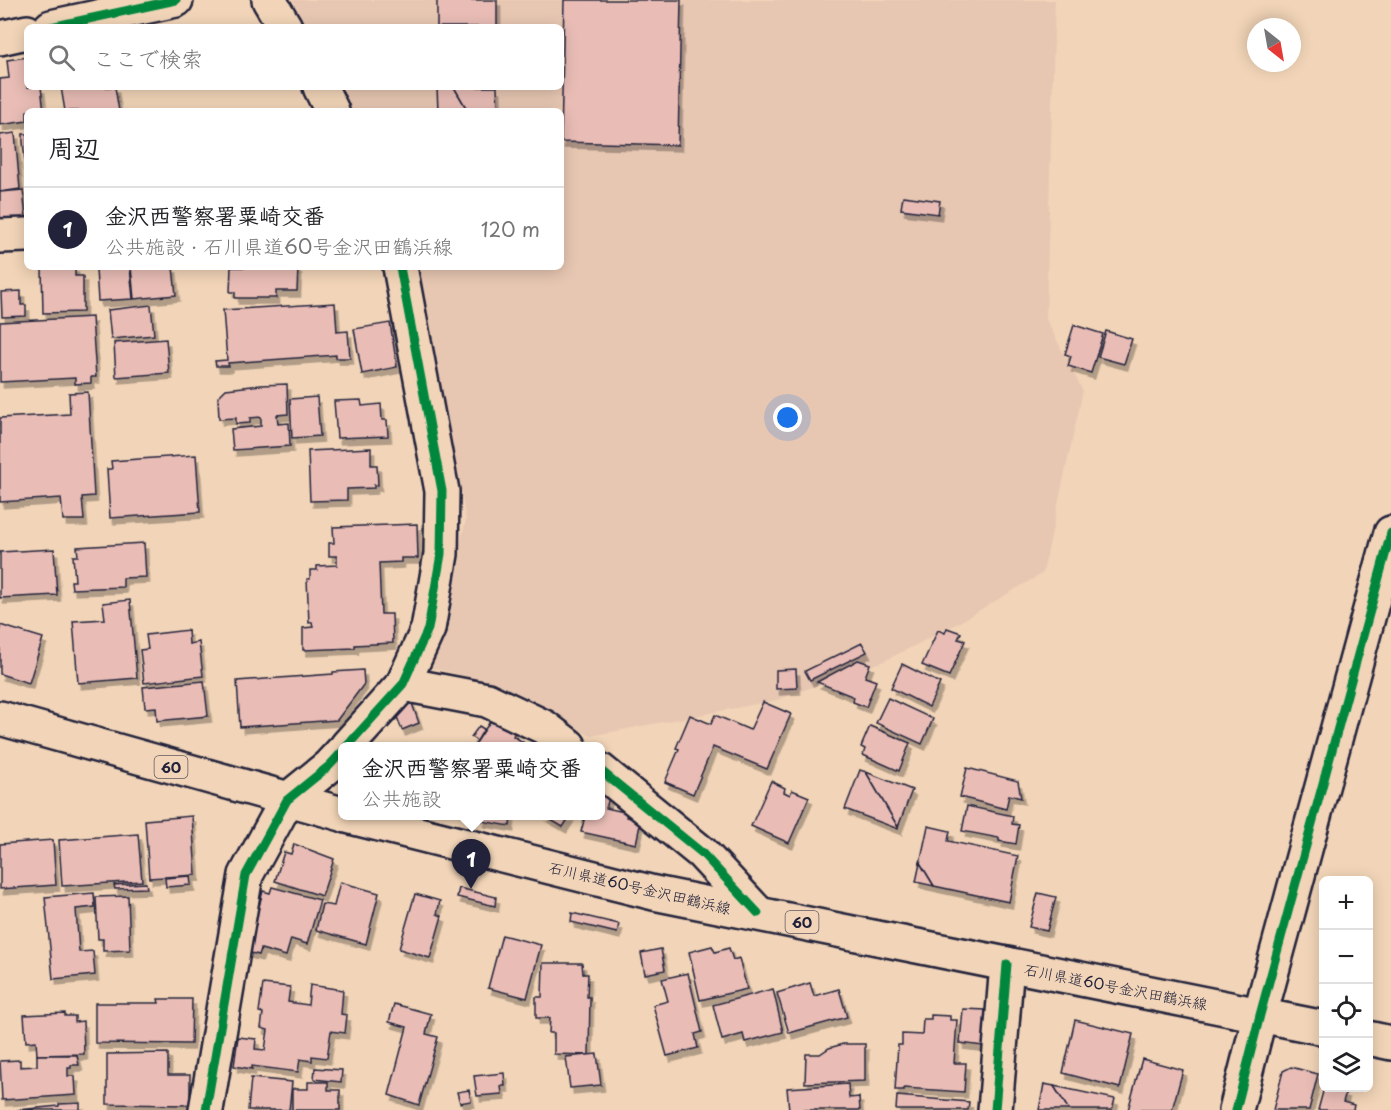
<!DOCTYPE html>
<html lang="ja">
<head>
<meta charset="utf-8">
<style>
  body { margin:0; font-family:"Playpen Sans","Klee One",sans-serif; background:#f6f6f6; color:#202124 }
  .controls { position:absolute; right:18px; bottom:18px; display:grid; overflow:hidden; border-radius:9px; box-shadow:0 3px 15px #0003 }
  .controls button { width:54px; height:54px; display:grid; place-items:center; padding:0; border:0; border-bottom:2px solid #e0e0e0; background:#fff; color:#202124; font:30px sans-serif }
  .compass { position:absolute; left:1247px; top:18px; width:54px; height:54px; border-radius:50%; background:#fff; box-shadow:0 3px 15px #0003; rotate:149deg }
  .you { position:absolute; left:788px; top:418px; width:21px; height:21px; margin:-15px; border:4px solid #fff; border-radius:50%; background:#1a73e8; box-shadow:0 0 0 9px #1a73e833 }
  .badge { display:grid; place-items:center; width:39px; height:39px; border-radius:50%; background:#22223b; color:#fff; font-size:20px; font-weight:700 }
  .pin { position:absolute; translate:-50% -50px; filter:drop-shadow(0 2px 3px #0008) }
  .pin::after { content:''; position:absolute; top:32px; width:21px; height:18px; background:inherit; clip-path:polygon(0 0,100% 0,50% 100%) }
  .popup { position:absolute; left:338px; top:742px; width:267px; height:78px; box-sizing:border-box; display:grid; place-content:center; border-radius:9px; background:#fff; filter:drop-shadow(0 2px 4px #0005); font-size:20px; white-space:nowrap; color:#757577 }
  .popup b { font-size:22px; color:#202124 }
  .popup::after { content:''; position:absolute; left:50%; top:100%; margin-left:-12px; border:12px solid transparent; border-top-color:#fff }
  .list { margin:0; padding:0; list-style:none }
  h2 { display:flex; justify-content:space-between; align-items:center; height:78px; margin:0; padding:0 24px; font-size:26px }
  h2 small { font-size:20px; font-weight:400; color:#757577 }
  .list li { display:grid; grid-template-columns:39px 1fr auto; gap:18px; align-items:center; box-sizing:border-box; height:84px; padding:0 24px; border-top:2px solid #e0e0e0 }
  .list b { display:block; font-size:22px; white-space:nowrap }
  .list p { margin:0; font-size:20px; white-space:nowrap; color:#757577 }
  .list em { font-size:20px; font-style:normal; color:#757577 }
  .icon { flex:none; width:33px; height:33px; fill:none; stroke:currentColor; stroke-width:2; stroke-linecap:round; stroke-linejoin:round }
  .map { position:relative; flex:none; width:1391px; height:1110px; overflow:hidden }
  .search { position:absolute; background:#fff; box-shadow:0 3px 15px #0003; left:24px; top:24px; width:540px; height:66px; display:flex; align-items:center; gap:15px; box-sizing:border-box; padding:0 21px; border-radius:9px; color:#757577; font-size:22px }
  .panel { position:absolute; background:#fff; box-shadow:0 3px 15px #0003; left:24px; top:108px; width:540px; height:162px; border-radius:9px }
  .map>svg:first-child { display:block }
  .built { fill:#e7c7b2 }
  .building { fill:#e9bdb6; stroke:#22223b; stroke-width:1.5; filter:url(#shadow) }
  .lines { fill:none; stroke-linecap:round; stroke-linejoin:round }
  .minor-casing { stroke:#22223b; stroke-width:38 }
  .tertiary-casing { stroke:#22223b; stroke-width:38 }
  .primary-casing { stroke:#22223b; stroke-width:38 }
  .minor { stroke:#f2d5b8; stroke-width:33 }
  .tertiary { stroke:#f2d5b8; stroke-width:33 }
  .primary { stroke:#f2d5b8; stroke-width:33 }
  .cycleway-casing { stroke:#f2d5b8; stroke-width:13 }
  .cycleway { stroke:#00873e; stroke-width:9 }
  .labels { text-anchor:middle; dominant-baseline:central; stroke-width:6; stroke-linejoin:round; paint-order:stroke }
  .shield { fill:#f2d5b8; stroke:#605860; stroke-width:1.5 }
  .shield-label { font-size:14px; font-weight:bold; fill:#22223b }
  .street-label { font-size:15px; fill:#22223b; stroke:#f2d5b8 }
</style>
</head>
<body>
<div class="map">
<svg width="1391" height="1110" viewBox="0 0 1391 1110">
  <defs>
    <filter id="shadow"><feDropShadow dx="3.5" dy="6" stdDeviation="0" flood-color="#0004"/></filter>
  </defs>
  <rect width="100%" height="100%" fill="#f2d5b8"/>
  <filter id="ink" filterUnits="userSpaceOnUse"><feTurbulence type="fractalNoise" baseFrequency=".0167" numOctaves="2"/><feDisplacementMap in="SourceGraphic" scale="12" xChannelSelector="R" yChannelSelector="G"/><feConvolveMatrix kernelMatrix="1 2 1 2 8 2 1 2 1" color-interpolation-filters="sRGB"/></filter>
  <g filter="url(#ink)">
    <polygon class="built" points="293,0 1055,0 1046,319 1083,391 1043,573 953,626 884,661 777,700 591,736 500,685 432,668 436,639 466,520 419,267 561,267 561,111 349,111 337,87 561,87 561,27 306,27"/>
    <g class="building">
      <rect x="437" y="0" width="60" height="27"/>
      <polygon points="564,0 681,0 678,145 561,142"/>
      <polygon points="27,57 27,87 41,87 44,111 27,111 27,121 0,125 0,79 9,78 7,60"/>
      <polygon points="61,87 115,87 119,111 65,111"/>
      <polygon points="437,87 454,87 468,111 438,111"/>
      <polygon points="454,87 497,87 498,111 468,111"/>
      <polygon points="15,133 20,189 0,192 0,135"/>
      <polygon points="23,134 27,134 27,179 23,142"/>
      <polygon points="23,190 26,219 0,219 0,192"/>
      <polygon points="903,196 940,201 938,214 901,209"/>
      <polygon points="42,267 75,267 75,276 83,276 83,312 43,313"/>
      <polygon points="103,267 130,267 133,299 98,301 96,269"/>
      <polygon points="131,267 173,267 176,295 134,299"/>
      <polygon points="231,267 298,268 297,291 276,291 276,298 235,298 235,292 230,292"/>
      <polygon points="21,291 21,305 26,305 26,316 2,317 1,292"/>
      <polygon points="335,303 337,332 348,331 350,358 336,358 336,355 228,363 229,366 216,366 215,361 227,360 223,310"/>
      <polygon points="151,305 154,335 111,339 108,310"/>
      <polygon points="92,317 96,377 91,377 91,383 75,384 75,378 0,382 0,322"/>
      <polygon points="390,323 397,367 362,374 354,329"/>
      <polygon points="1074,325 1103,334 1091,373 1068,366 1071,356 1065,354"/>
      <polygon points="1106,331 1132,339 1124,364 1098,357"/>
      <polygon points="166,339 169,373 116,377 114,343"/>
      <polygon points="287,384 288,414 277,415 278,424 289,423 290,446 233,450 231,429 261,426 261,417 250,418 250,423 236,424 236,418 219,419 218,397 226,389 261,385"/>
      <polygon points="88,392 94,496 82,497 84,520 63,520 61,498 0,502 0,418 70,414 69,393"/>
      <polygon points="317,397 320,436 292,438 290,399"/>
      <polygon points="361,400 362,406 381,404 382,420 387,420 388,436 337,438 334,401"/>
      <polygon points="371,448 371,465 377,465 378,485 374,485 374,488 347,489 347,500 310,501 308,451"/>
      <polygon points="196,455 200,512 110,518 107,469 112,469 111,461"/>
      <polygon points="417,524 418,558 401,558 401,562 379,563 381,614 392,614 393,643 355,645 355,648 303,650 303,628 313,627 312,622 309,623 307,579 310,579 310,570 317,570 317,566 337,565 337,556 329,556 329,543 334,543 333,527"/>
      <polygon points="144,543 146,577 123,578 123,587 72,589 71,581 75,581 73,556 78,556 77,547"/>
      <polygon points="54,549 57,595 0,598 0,552"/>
      <polygon points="130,600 137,678 78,683 73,621 105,619 103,603"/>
      <polygon points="0,625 43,638 29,683 0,674"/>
      <polygon points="947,628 961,633 958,639 965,641 949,676 922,665 938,630 945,633"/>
      <polygon points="188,630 189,644 199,642 203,676 144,683 140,650 148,649 146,635"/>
      <polygon points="862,643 867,652 810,680 805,671"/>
      <polygon points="858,660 870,664 865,677 876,681 866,707 853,702 854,697 817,682"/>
      <polygon points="902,664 940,683 929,707 891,688"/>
      <polygon points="796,669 797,688 776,689 776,670"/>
      <polygon points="363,670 364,684 337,720 240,727 237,681 333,674 333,672"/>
      <polygon points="204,681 208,716 157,721 156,707 145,708 143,687"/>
      <polygon points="410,698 419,723 402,730 392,704"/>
      <polygon points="888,698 933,719 922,744 876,723"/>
      <polygon points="763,702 791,714 767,769 713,747 693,794 665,782 679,749 676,748 690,715 711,724 715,715 750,730"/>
      <polygon points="493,717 515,732 513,736 526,744 525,746 474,746"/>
      <polygon points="479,726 484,729 477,741 471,737"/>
      <polygon points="870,726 910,743 899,771 863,755 865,749 861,747"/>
      <polygon points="967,768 1018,781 1021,798 1009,795 1006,809 960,797"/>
      <polygon points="860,770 866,772 898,827 898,829 845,809"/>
      <polygon points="866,772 912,790 898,827"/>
      <polygon points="771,781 785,788 784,792 790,795 792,790 809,797 789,843 751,826"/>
      <polygon points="600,796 609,798 606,808 624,812 627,813 626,817 641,820 636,844 581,832 585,816 600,816"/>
      <polygon points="967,806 1013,816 1012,824 1019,825 1016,844 999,841 999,838 962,831"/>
      <polygon points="192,816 196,875 149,878 145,820"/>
      <polygon points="482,816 511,817 510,826 481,821"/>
      <polygon points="544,816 570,816 563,827"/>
      <polygon points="928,826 950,831 948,841 1018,856 1009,902 934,886 920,863"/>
      <polygon points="138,834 142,881 62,886 59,840"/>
      <polygon points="53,840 56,885 0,889 0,844"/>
      <polygon points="294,844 334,859 322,896 275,881 284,852 291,854"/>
      <polygon points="920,863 934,886 916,882"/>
      <polygon points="190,876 191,885 166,887 165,878"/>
      <polygon points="340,882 379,893 366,944 316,930 322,904 334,906"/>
      <polygon points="146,883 147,888 115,889 114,885"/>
      <polygon points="272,887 320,900 307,944 291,939 286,956 261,949 259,955 247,952 263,891 270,893"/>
      <polygon points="459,888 496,897 495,906 457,897"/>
      <polygon points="94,893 95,907 76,909 79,952 93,951 95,975 53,979 45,897"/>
      <polygon points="1038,893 1056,897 1047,931 1029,927"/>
      <polygon points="415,894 440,901 437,914 442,916 430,958 399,949"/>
      <polygon points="128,896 130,950 103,951 103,939 98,939 96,897"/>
      <polygon points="572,913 619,924 617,933 571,922"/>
      <polygon points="502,935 541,945 527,998 488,988"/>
      <polygon points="712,946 715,952 729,948 733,960 739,958 747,989 700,1000 689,952"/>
      <polygon points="661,949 665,970 645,974 641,953"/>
      <polygon points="543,963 582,963 583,974 588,974 587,997 590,997 589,1055 554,1054 554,1033 549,1033 550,1018 536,1018 536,997 542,997"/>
      <polygon points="688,973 702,1032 695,1034 698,1048 667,1056 653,1005 668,1001 662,979"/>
      <polygon points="810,983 814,996 839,989 847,1017 789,1033 777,993"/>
      <polygon points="263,984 290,987 288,1002 308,1005 310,985 343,990 341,1014 347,1015 345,1033 331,1031 327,1058 312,1056 312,1061 300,1059 298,1072 252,1066 252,1069 234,1066 238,1037 256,1039 255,1049 265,1050 268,1030 261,1028 263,1013 259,1012"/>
      <polygon points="773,989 783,1032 745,1042 743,1034 722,1040 713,1005"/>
      <polygon points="158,999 192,999 191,1044 95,1043 95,1003 159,1003"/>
      <polygon points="394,1004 431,1014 426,1034 438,1037 419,1105 389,1095 407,1027 389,1022"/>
      <polygon points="963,1009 986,1010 983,1046 960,1043"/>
      <polygon points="65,1013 65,1016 75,1016 75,1022 83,1021 84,1054 37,1055 36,1041 26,1042 24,1015"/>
      <polygon points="931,1015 950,1016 950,1020 957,1020 954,1063 966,1063 964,1092 904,1088 904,1090 895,1090 898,1045 902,1045 902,1034 922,1035 923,1019 931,1019"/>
      <polygon points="1075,1020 1133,1034 1120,1088 1063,1073"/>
      <polygon points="843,1044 865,1044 865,1081 805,1083 806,1054 820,1054 829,1048"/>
      <polygon points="168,1053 168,1075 190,1075 190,1105 107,1104 107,1054"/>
      <polygon points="597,1054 601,1085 570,1088 566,1057"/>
      <polygon points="37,1055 77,1055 79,1065 71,1065 71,1068 68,1068 68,1076 75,1076 76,1095 2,1100 0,1061 20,1060 20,1067 37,1066"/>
      <polygon points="1142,1059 1183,1070 1172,1110 1128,1110"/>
      <polygon points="1291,1067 1318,1074 1309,1110 1273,1110 1283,1071"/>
      <polygon points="315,1068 342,1070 341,1082 314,1079"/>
      <polygon points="504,1073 505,1086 501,1086 502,1094 477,1096 474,1076"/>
      <polygon points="251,1078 292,1082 289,1110 248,1110"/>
      <polygon points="308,1082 328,1082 328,1090 340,1090 340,1110 292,1110 292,1089 308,1089"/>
      <polygon points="848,1084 849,1098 859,1097 860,1110 789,1110 787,1088"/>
      <polygon points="1044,1084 1054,1086 1069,1110 1039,1110"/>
      <polygon points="1054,1086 1115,1099 1112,1110 1069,1110"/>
      <polygon points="1324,1088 1339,1088 1338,1090 1346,1092 1343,1102 1354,1105 1353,1110 1318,1110"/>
      <polygon points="469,1090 471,1101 460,1103 457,1092"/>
      <polygon points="897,1096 969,1102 968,1110 896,1110"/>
      <polygon points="80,1103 80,1110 17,1110 59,1106 59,1104"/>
    </g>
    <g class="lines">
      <defs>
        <g id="minor">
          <polyline points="269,0 285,27"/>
          <polyline points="51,27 176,0"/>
          <polyline points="0,38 27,32"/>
          <polyline points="320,87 332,111"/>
          <polyline points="0,236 27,235"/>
          <polyline points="403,684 487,700 544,727 569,746"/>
          <polyline points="347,746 403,684 428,629 441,554 442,491 400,267"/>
          <polyline points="600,770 702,853 758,913"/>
          <polyline points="1260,1015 1391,533"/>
          <polyline points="206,1110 246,875 287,800 329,766 342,752"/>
          <polyline points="995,1110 1007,964"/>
        </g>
        <polyline id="tertiary" points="1236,1110 1260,1015"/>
        <g id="primary">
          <polyline points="0,718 342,814"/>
          <polyline points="347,816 654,893 1324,1028"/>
          <polyline points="1368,1038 1391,1043"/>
        </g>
      </defs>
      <use href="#minor" class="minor-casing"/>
      <use href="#tertiary" class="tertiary-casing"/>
      <use href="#primary" class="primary-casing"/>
      <use href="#minor" class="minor"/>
      <use href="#tertiary" class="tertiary"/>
      <use href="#primary" class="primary"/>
      <defs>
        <g id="cycleway">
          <polyline points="51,27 176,0"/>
          <polyline points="347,746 403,684 428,629 441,554 442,491 400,267"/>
          <polyline points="600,770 702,853 758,913"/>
          <polyline points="206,1110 246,875 287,800 329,766 342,752"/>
          <polyline points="995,1110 1007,964"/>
          <polyline points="1236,1110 1260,1015 1391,533"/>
        </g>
      </defs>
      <use href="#cycleway" class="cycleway-casing"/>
      <use href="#cycleway" class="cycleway"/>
    </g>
  </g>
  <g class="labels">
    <g class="shield">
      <rect x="154.5" y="756" width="33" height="22" rx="4.5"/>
      <rect x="785.5" y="911" width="33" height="22" rx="4.5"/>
    </g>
    <g class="shield-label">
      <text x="171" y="767">60</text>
      <text x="802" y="922">60</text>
    </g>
    <g class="street-label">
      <text transform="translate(640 887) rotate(13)">石川県道60号金沢田鶴浜線</text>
      <text transform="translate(1116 986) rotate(11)">石川県道60号金沢田鶴浜線</text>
    </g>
  </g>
</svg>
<div class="controls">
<button>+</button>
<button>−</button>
<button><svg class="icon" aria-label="locate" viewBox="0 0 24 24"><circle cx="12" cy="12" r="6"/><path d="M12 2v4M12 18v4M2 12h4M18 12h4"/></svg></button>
<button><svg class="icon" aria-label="layers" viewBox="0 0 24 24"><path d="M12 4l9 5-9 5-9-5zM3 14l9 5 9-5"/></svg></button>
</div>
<svg class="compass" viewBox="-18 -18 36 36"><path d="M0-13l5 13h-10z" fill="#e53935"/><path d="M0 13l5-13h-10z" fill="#757577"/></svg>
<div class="you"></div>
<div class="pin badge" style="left:471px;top:889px">1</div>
<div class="popup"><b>金沢西警察署粟崎交番</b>公共施設</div>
<div class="search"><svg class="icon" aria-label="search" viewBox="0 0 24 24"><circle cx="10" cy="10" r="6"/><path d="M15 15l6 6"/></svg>ここで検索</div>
<section class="panel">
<h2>周辺<small></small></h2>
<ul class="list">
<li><span class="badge">1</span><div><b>金沢西警察署粟崎交番</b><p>公共施設 · 石川県道60号金沢田鶴浜線</p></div><em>120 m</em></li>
</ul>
</section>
</div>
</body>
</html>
